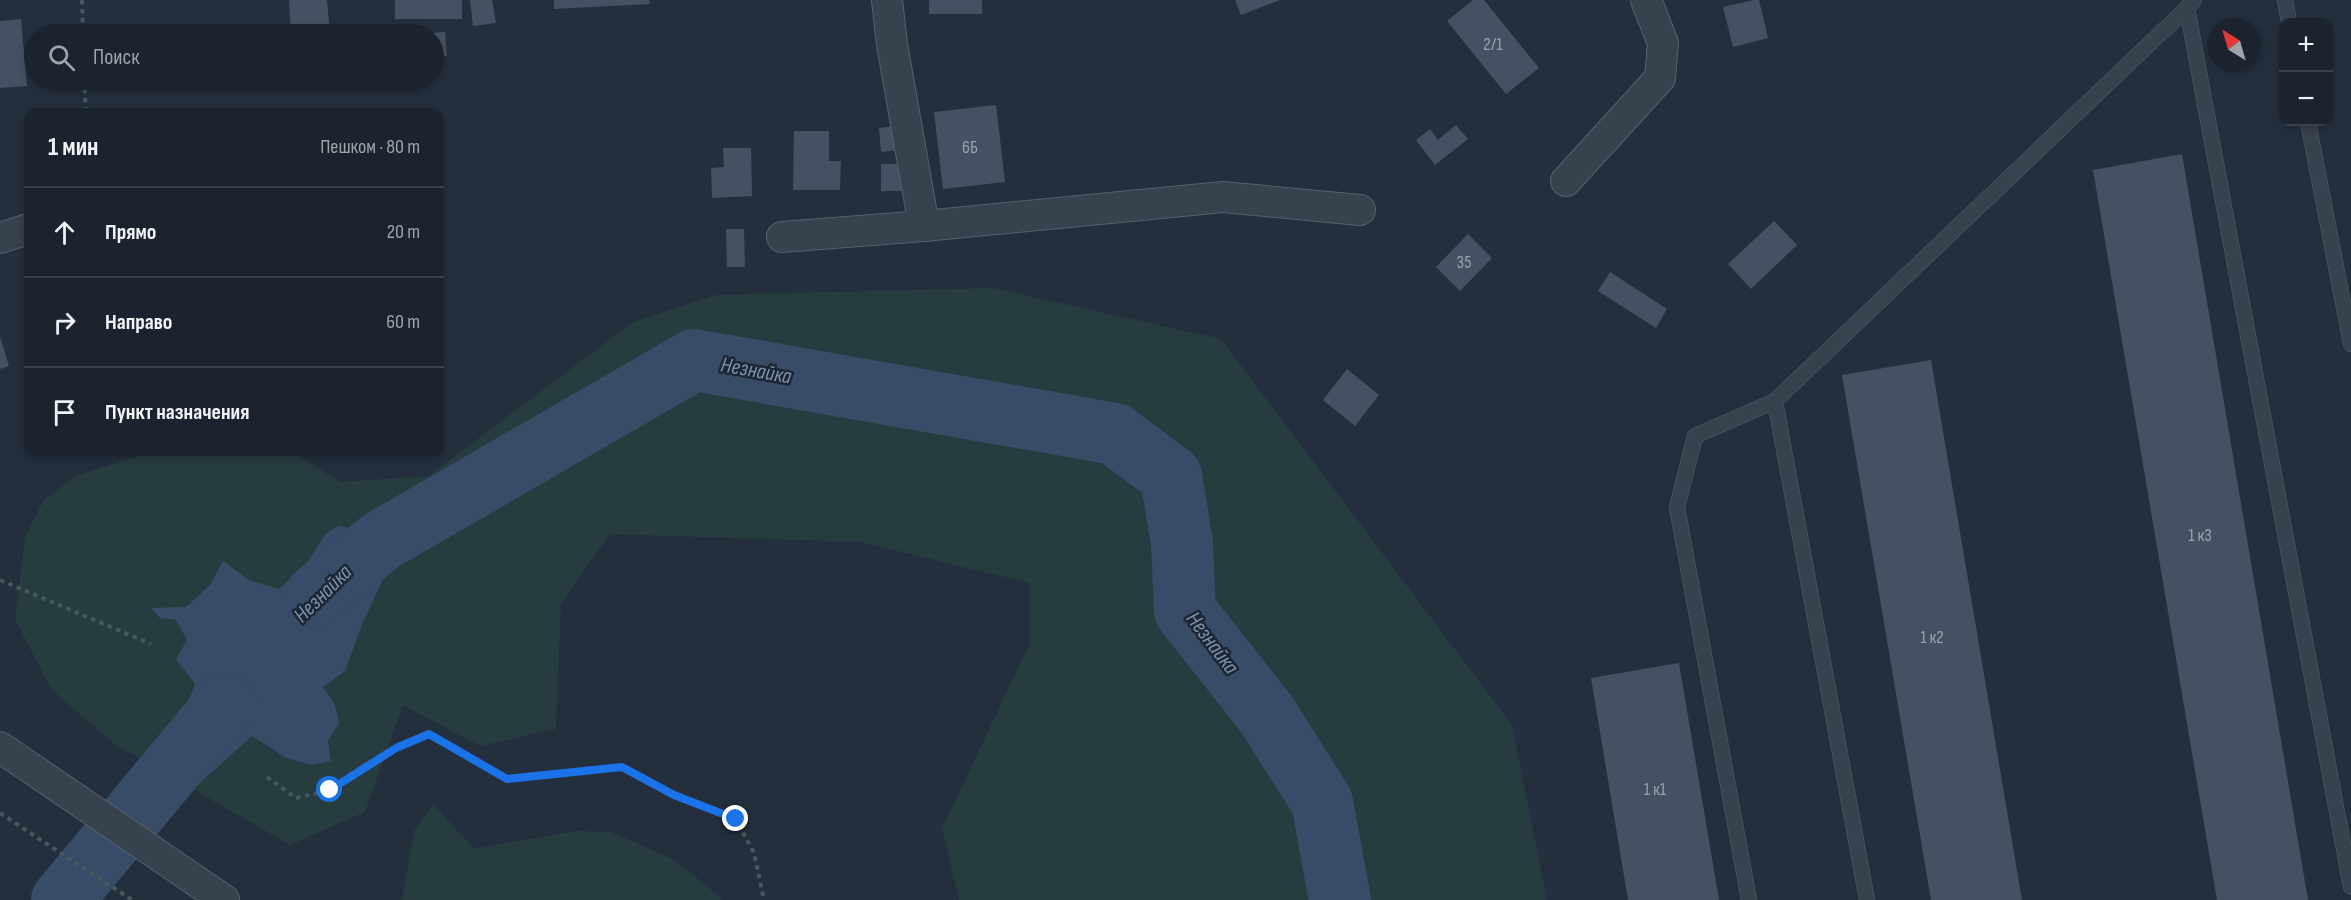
<!DOCTYPE html>
<html lang="ru">
<head>
<meta charset="utf-8">
<style>
  body { margin:0; font-family:"Sofia Sans Condensed",sans-serif; background:#282f3a; color:#f1f3f6 }
  .controls { position:absolute; right:18px; top:18px; display:grid; overflow:hidden; border-radius:12px; box-shadow:0 3px 9px #0003 }
  .controls button { width:54px; height:54px; display:grid; place-items:center; padding:0; border:0; border-bottom:2px solid #39404a; background:#1b232e; color:#f1f3f6; font:30px sans-serif }
  .compass { position:absolute; left:2207px; top:18px; width:54px; height:54px; border-radius:50%; background:#1b232e; box-shadow:0 3px 9px #0003; rotate:323deg }
  .stop { position:absolute; width:18px; height:18px; margin:-14px; border:4px solid #1a73e8; border-radius:50%; background:#fff }
  .stop.end { background:#1a73e8; border-color:#fff; box-shadow:0 2px 6px #0008 }
  .list { margin:0; padding:0; list-style:none }
  h2 { display:flex; justify-content:space-between; align-items:center; height:78px; margin:0; padding:0 24px; font-size:26px }
  h2 small { font-size:20px; font-weight:400; color:#a0a4aa }
  .list li { display:grid; grid-template-columns:39px 1fr auto; gap:18px; align-items:center; box-sizing:border-box; height:90px; padding:0 24px; border-top:2px solid #39404a }
  .list b { display:block; font-size:22px; white-space:nowrap }
  .list em { font-size:20px; font-style:normal; color:#a0a4aa }
  .icon { flex:none; width:33px; height:33px; fill:none; stroke:currentColor; stroke-width:2; stroke-linecap:round; stroke-linejoin:round }
  .map { position:relative; flex:none; width:2351px; height:900px; overflow:hidden }
  .search { position:absolute; background:#1b232e; box-shadow:0 3px 9px #0003; left:24px; top:24px; width:420px; height:66px; display:flex; align-items:center; gap:15px; box-sizing:border-box; padding:0 21px; border-radius:33px; color:#a0a4aa; font-size:22px }
  .panel { position:absolute; background:#1b232e; box-shadow:0 3px 9px #0003; left:24px; top:108px; width:420px; height:348px; border-radius:12px }
  .map>svg:first-child { display:block }
  .green { fill:#263c3f }
  .water { fill:#394c67 }
  .lines { fill:none; stroke-linecap:round; stroke-linejoin:round }
  .river { stroke:#394c67; stroke-width:62 }
  .building { fill:#455162 }
  .lane-casing { stroke:#565f6c; stroke-width:16 }
  .street-casing { stroke:#565f6c; stroke-width:32 }
  .path { stroke:#44595c; stroke-width:4; stroke-dasharray:4.5 4.5; stroke-linecap:butt }
  .lane { stroke:#38414e; stroke-width:15 }
  .street { stroke:#38414e; stroke-width:30 }
  .route { stroke:#1a73e8; stroke-width:8 }
  .labels { text-anchor:middle; dominant-baseline:central; stroke-width:5; stroke-linejoin:round; paint-order:stroke }
  .number-label { font-size:18px; fill:#98a1af }
  .water-label { font-size:22px; font-style:italic; fill:#7c92b1; stroke:#1d2633 }
</style>
</head>
<body>
<div class="map">
<svg width="2351" height="900" viewBox="0 0 2351 900">
  <rect width="100%" height="100%" fill="#242f3e"/>
  <g class="green">
    <polygon points="992,288 1221,339 1512,725 1547,900 959,900 942,829 1030,643 1029,583 861,542 610,534 561,604 556,729 480,746 403,705 365,812 290,845 113,743 51,689 15,619 25,536 44,500 76,476 149,452 293,452 340,482 429,476 633,322 717,295"/>
    <polygon points="433,804 474,849 575,831 611,832 673,859 724,900 402,900 414,831"/>
  </g>
  <polygon class="water" points="339,526 367,530 381,541 382,581 361,627 345,671 323,687 335,705 339,723 328,741 331,761 312,765 286,758 252,736 199,784 170,766 177,731 195,684 176,659 187,640 176,620 160,618 151,608 186,607 210,585 223,561 249,580 279,589 307,563 326,533"/>
  <g class="lines">
    <g class="river">
      <polyline points="316,595 381,541 694,360 1115,434 1171,476 1182,543 1185,611 1267,715 1322,802 1340,900"/>
      <polyline points="62,900 226,703"/>
    </g>
  </g>
  <g class="building">
    <polygon points="289,0 327,0 330,34 291,34"/>
    <rect x="395" y="0" width="67" height="19"/>
    <polygon points="470,0 492,0 496,23 473,26"/>
    <polygon points="554,0 649,0 650,4 554,9"/>
    <rect x="929" y="0" width="53" height="14"/>
    <polygon points="1235,0 1280,0 1241,15"/>
    <polygon points="1473,0 1484,0 1539,68 1506,94 1447,21"/>
    <polygon points="1754,0 1759,0 1768,38 1733,47 1723,7"/>
    <polygon points="21,19 27,86 0,88 0,21"/>
    <polygon points="445,32 447,56 434,57 434,34 429,33"/>
    <polygon points="996,105 1005,182 943,189 934,112"/>
    <polygon points="1456,125 1468,139 1435,165 1416,140 1430,129 1438,140"/>
    <polygon points="897,126 899,150 881,152 879,128"/>
    <polygon points="794,131 829,131 829,161 841,161 840,190 793,190"/>
    <polygon points="723,148 751,148 752,196 712,198 711,168 724,167"/>
    <polygon points="2182,154 2308,900 2217,900 2093,170"/>
    <rect x="881" y="164" width="22" height="27"/>
    <polygon points="1774,221 1797,245 1751,289 1728,264"/>
    <polygon points="726,229 744,229 745,267 727,267"/>
    <polygon points="1468,234 1492,258 1460,291 1436,267"/>
    <polygon points="1610,272 1667,309 1656,328 1598,291"/>
    <polygon points="0,337 9,366 0,369"/>
    <polygon points="1931,360 2022,900 1931,900 1842,375"/>
    <polygon points="1347,369 1379,395 1355,426 1323,400"/>
    <polygon points="1679,663 1719,900 1628,900 1591,678"/>
  </g>
  <g class="lines">
    <defs>
      <g id="lane">
        <polyline points="2194,0 2187,8 2351,887"/>
        <polyline points="2285,0 2289,22"/>
        <polyline points="2308,122 2351,344"/>
        <polyline points="1775,401 2187,8"/>
        <polyline points="1749,900 1677,507 1695,436 1775,401 1867,900"/>
      </g>
      <g id="street">
        <polyline points="887,0 892,44 924,226"/>
        <polyline points="1566,181 1660,78 1663,43 1646,0"/>
        <polyline points="782,237 924,226 1223,197 1360,210"/>
        <polyline points="0,238 28,229"/>
        <polyline points="0,747 224,900"/>
      </g>
    </defs>
    <use href="#lane" class="lane-casing"/>
    <use href="#street" class="street-casing"/>
    <g class="path">
      <polyline points="82,0 83,34"/>
      <polyline points="84,80 86,112"/>
      <polyline points="0,580 151,644"/>
      <polyline points="267,777 296,798 330,790 396,748 429,734 507,779 622,767 674,795 736,819 754,853 764,900"/>
      <polyline points="0,813 132,900"/>
    </g>
    <use href="#lane" class="lane"/>
    <use href="#street" class="street"/>
  </g>
  <g class="lines">
    <polyline class="route" points="330,790 396,748 429,734 507,779 622,767 674,795 736,819"/>
  </g>
  <g class="labels">
    <g class="number-label">
      <text x="1493" y="44">2/1</text>
      <text x="970" y="147">6Б</text>
      <text x="1464" y="262">35</text>
      <text x="2200" y="535">1 к3</text>
      <text x="1932" y="637">1 к2</text>
      <text x="1655" y="789">1 к1</text>
    </g>
    <g class="water-label">
      <text transform="translate(756 371) rotate(10)">Незнайка</text>
      <text transform="translate(323 594) rotate(-45)">Незнайка</text>
      <text transform="translate(1212 643) rotate(53)">Незнайка</text>
    </g>
  </g>
</svg>
<div class="controls">
<button>+</button>
<button>−</button>
</div>
<svg class="compass" viewBox="-18 -18 36 36"><path d="M0-13l5 13h-10z" fill="#e53935"/><path d="M0 13l5-13h-10z" fill="#a0a4aa"/></svg>
<div class="stop" style="left:330px;top:790px"></div>
<div class="stop end" style="left:736px;top:819px"></div>
<div class="search"><svg class="icon" aria-label="search" viewBox="0 0 24 24"><circle cx="10" cy="10" r="6"/><path d="M15 15l6 6"/></svg>Поиск</div>
<section class="panel">
<h2>1 мин<small>Пешком · 80 m</small></h2>
<ul class="list">
<li><svg class="icon" aria-label="ahead" viewBox="0 0 24 24"><path d="M12 20V5M6 11l6-6 6 6"/></svg><div><b>Прямо</b></div><em>20 m</em></li>
<li><svg class="icon" aria-label="right" viewBox="0 0 24 24"><path d="M7 20v-9h11M14 6l5 5-5 5"/></svg><div><b>Направо</b></div><em>60 m</em></li>
<li><svg class="icon" aria-label="arrive" viewBox="0 0 24 24"><path d="M6 21V4h12l-3 4 3 4H6"/></svg><div><b>Пункт назначения</b></div></li>
</ul>
</section>
</div>
</body>
</html>
